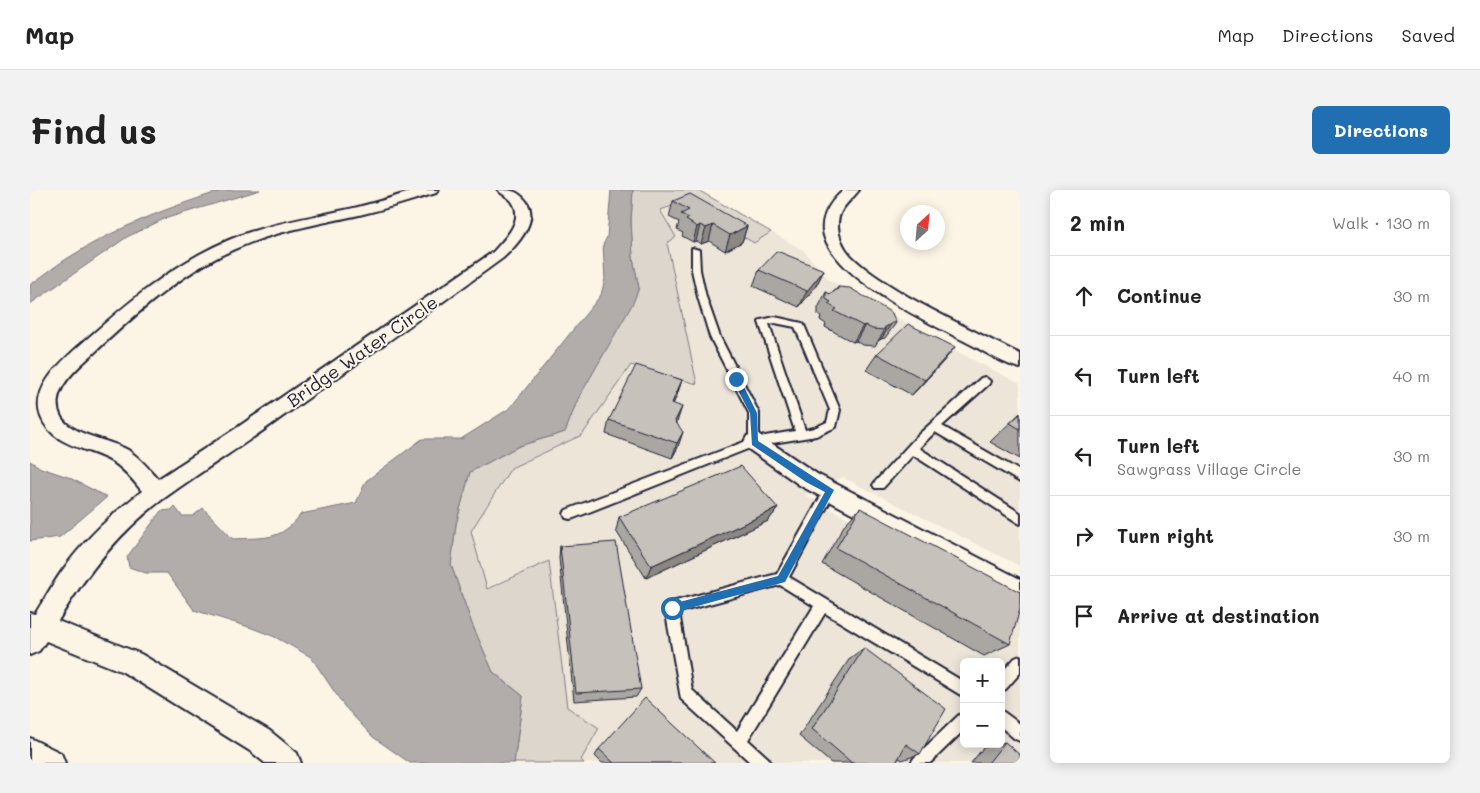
<!DOCTYPE html>
<html lang="en">
<head>
<meta charset="utf-8">
<style>
  body { margin:0; font-family:Mali,sans-serif; background:#f2f2f2; color:#222 }
  .controls { position:absolute; right:15px; bottom:15px; display:grid; overflow:hidden; border-radius:8px; box-shadow:0 2px 12px #0003 }
  .controls button { width:45px; height:45px; display:grid; place-items:center; padding:0; border:0; border-bottom:1px solid #e0e0e0; background:#fff; color:#222; font:25px sans-serif }
  .compass { position:absolute; left:870px; top:15px; width:45px; height:45px; border-radius:50%; background:#fff; box-shadow:0 2px 12px #0003; rotate:26deg }
  .stop { position:absolute; width:15px; height:15px; margin:-11px; border:4px solid #1f6fb2; border-radius:50%; background:#fff }
  .stop.end { background:#1f6fb2; border-color:#fff; box-shadow:0 1px 5px #0008 }
  .list { margin:0; padding:0; list-style:none }
  h2 { display:flex; justify-content:space-between; align-items:center; height:65px; margin:0; padding:0 20px; font-size:21px }
  h2 small { font-size:16px; font-weight:400; color:#767676 }
  .list li { display:grid; grid-template-columns:32px 1fr auto; gap:15px; align-items:center; box-sizing:border-box; height:80px; padding:0 20px; border-top:1px solid #e0e0e0 }
  .list b { display:block; font-size:19px; white-space:nowrap }
  .list p { margin:0; font-size:16px; white-space:nowrap; color:#767676 }
  .list em { font-size:16px; font-style:normal; color:#767676 }
  .icon { flex:none; width:28px; height:28px; fill:none; stroke:currentColor; stroke-width:2; stroke-linecap:round; stroke-linejoin:round }
  .map { position:relative; flex:none; width:990px; height:573px; overflow:hidden; border-radius:8px }
  header { display:flex; align-items:center; gap:30px; box-sizing:border-box; height:70px; padding:0 25px; background:#fff; border-bottom:1px solid #e0e0e0 }
  header strong { font-size:24px }
  nav { display:flex; gap:28px; margin-inline-start:auto; font-size:18px }
  .intro { display:flex; align-items:center; justify-content:space-between; box-sizing:border-box; height:120px; padding:0 30px }
  h1 { margin:0; font-size:35px }
  .button { padding:12px 22px; border-radius:8px; background:#1f6fb2; color:#fff; font-size:18px; font-weight:700 }
  main { display:flex; gap:30px; padding:0 30px }
  aside { flex:1; background:#fff; border-radius:8px; box-shadow:0 2px 12px #0003 }
  .map>svg:first-child { display:block }
  .built { fill:#ece5d8; fill-rule:evenodd }
  .green { fill:#dcd6cc; stroke:#7f7c84 }
  .water { fill:#b2adab; stroke:#78757e }
  .lines { fill:none; stroke-linecap:round; stroke-linejoin:round }
  .lane-casing { stroke:#22223b; stroke-width:4 }
  .street-casing { stroke:#22223b; stroke-width:4 }
  .lane { fill:#fcf5e5; fill-rule:evenodd }
  .street { fill:#fcf5e5; fill-rule:evenodd }
  .wall { fill:#aaa6a1; stroke:#22223b }
  .shaded-wall { fill:#8b8783; stroke:#22223b }
  .building { fill:#c6c1bb; stroke:#22223b }
  .route { fill:#1f6fb2 }
  .labels { text-anchor:middle; dominant-baseline:central; stroke-width:4; stroke-linejoin:round; paint-order:stroke }
  .street-label { font-size:18px; fill:#22223b; stroke:#fcf5e5 }
</style>
</head>
<body>
<header>
<strong>Map</strong>
<nav><a>Map</a><a>Directions</a><a>Saved</a></nav>
</header>
<div class="intro"><h1>Find us</h1><a class="button">Directions</a></div>
<main>
<div class="map">
<svg width="990" height="573" viewBox="0 0 990 573">
  <rect width="100%" height="100%" fill="#fcf5e5"/>
  <filter id="ink" filterUnits="userSpaceOnUse"><feTurbulence type="fractalNoise" baseFrequency=".02" numOctaves="2"/><feDisplacementMap in="SourceGraphic" scale="10" xChannelSelector="R" yChannelSelector="G"/><feConvolveMatrix kernelMatrix="1 2 1 2 8 2 1 2 1" color-interpolation-filters="sRGB"/></filter>
  <g filter="url(#ink)">
    <path class="built" d="M655,12L724,53L741,42L773,60L799,90L928,162L990,194V376L814,288L815,286L775,305L990,422V573H554L551,570L537,517L519,371L456,399L441,341L481,278L552,245L601,175L667,193L637,53L646,47L630,20ZM934,472H971V554H934Z"/>
    <polygon class="green" points="603,0 668,0 741,42 724,53 655,12 630,20 646,47 637,53 667,194 601,175 552,245 481,278 441,341 457,399 519,371 537,517 569,538 551,570 554,573 484,573 493,506 463,482 442,434 421,375 426,334 440,282 489,256 535,242 548,209 609,98 603,68 601,31"/>
    <g class="water">
      <path d="M194,0H230L134,29L97,47L0,114V95C13,86 25,76 38,68C85,38 141,16 194,0Z"/>
      <path d="M581,0H603L601,31L603,68L609,98L603,113L548,209L535,242L489,256L440,282L426,334L421,375L442,434L463,482L493,506L484,573H380L343,547L314,516L281,467L245,447L222,438L164,420L137,383H116L99,377L97,367L131,321L141,320L145,317L152,326H163L173,318L203,349C235,347 250,352 271,324L326,313L336,291L392,249H431L480,218L571,105L575,89L573,55L577,47Z"/>
      <polygon points="0,271 11,278 38,287 77,307 30,347 0,351"/>
    </g>
    <g class="lines">
      <defs>
        <g id="lane">
          <path d="M662,58L669,60L670,80L676,107L690,147L729,223V247L765,241L729,132L731,130L745,127L772,133L774,135L810,220L806,237L786,246L725,256L544,328L540,329L536,328L534,324L536,320L719,250V223L680,147L668,107L662,80ZM745,133L765,137L800,220L797,232L784,238L775,240L739,134Z"/>
          <polygon points="955,187 960,191 959,194 912,236 990,281 990,292 905,242 889,258 990,323 990,334 883,265 853,298 845,298 843,295 845,292 887,246 951,188"/>
          <path d="M800,295L804,297L806,300L759,387L934,492V507L795,423L718,550L738,568L741,573H721L651,509L635,418L637,414L642,412L747,384L796,297ZM750,395L784,416L707,541L662,500L649,422Z"/>
          <polygon points="990,466 990,483 976,499 971,501 971,483 985,468"/>
          <polygon points="971,520 990,534 990,551 985,549 971,537"/>
          <polygon points="934,523 934,540 900,573 881,573 884,568 929,525"/>
        </g>
        <g id="street">
          <path d="M386,0H408L406,3C380,11 355,19 329,25C290,34 250,40 212,56C155,79 110,120 65,162C49,177 17,201 31,227C41,245 81,250 98,260C110,268 119,279 128,289L208,237L463,62C474,50 494,31 483,13C480,7 472,5 468,0C481,0 487,0 496,11C510,30 487,55 473,68C399,122 324,176 249,229C211,257 171,281 133,309C89,342 56,384 28,431L111,464L240,541L267,563L271,573H235L220,561L93,482L16,451L9,461L0,465V423L5,424C14,410 22,395 32,381C54,350 82,324 112,301C103,290 94,279 83,272C58,257 23,257 11,227C0,199 31,172 50,155C100,111 150,67 214,44C251,31 290,26 328,17C348,12 367,6 386,0Z"/>
          <path d="M814,0H829C820,12 808,18 808,35C808,46 813,57 821,66C837,82 858,94 877,106C914,127 952,145 990,164V178C973,174 957,163 942,155C900,133 819,96 797,53C786,33 798,13 814,0Z"/>
          <polygon points="724,244 731,246 787,284 990,389 990,412 771,296 717,258 714,252 717,246"/>
          <polygon points="0,548 31,563 35,573 0,573"/>
        </g>
      </defs>
      <use href="#lane" class="lane-casing"/>
      <use href="#street" class="street-casing"/>
      <use href="#lane" class="lane"/>
      <use href="#street" class="street"/>
    </g>
    <g class="wall">
      <polygon points="643,11 717,36 712,52 695,61 679,51 671,54 666,51 663,52 652,46 653,43 647,40 649,32 639,27"/>
      <polygon points="729,80 794,80 786,96 769,117 723,96"/>
      <polygon points="808,97 866,133 855,148 851,149 848,151 845,156 832,155 826,151 823,152 795,137 796,134 790,130 791,127 788,125 788,118 796,102 800,104 806,100"/>
      <polygon points="925,157 912,173 882,205 836,180 847,164"/>
      <polygon points="652,190 647,205 643,214 647,233 648,257 642,268 576,244 579,230"/>
      <polygon points="990,223 990,269 960,252"/>
      <polygon points="748,318 738,331 616,388 586,341 589,327"/>
      <polygon points="830,318 980,454 954,466 792,374 815,334"/>
      <polygon points="530,356 611,499 606,507 544,511 529,368"/>
      <polygon points="834,458 890,564 872,570 869,568 866,573 801,573 769,546 820,468"/>
      <polygon points="975,552 990,573 941,573 953,558 967,554 971,554 971,553"/>
      <polygon points="569,559 685,573 572,573 565,566"/>
    </g>
    <g class="shaded-wall">
      <polygon points="670,35 666,51 663,52 667,37"/>
      <polygon points="683,35 679,51 671,54 676,38"/>
      <polygon points="717,36 712,52 695,61 700,45"/>
      <polygon points="794,80 786,96 769,117 777,101"/>
      <polygon points="862,133 851,149 848,151 855,140 854,138"/>
      <polygon points="835,135 826,151 823,152 833,136"/>
      <polygon points="925,157 912,173 882,205 895,190"/>
      <polygon points="652,190 647,205 637,228 642,213"/>
      <polygon points="652,217 647,232 641,245 645,231"/>
      <polygon points="653,242 648,257 642,268 647,253"/>
      <polygon points="748,318 738,331 616,388 621,376"/>
    </g>
    <g class="building">
      <polygon points="660,4 717,36 700,45 683,35 676,38 670,35 667,37 656,30 659,28 651,24 659,20 643,11"/>
      <polygon points="747,61 794,80 777,101 729,80"/>
      <polygon points="808,97 820,98 862,123 866,133 862,133 854,138 855,140 842,139 835,135 833,136 804,121 807,119 798,114 801,112 796,109 796,102 800,104 808,99"/>
      <polygon points="878,134 925,157 895,190 847,164"/>
      <polygon points="606,175 652,190 642,213 652,217 645,231 653,242 647,253 579,230"/>
      <polygon points="990,224 990,239 980,233"/>
      <polygon points="711,276 748,318 621,376 589,327"/>
      <polygon points="830,318 990,402 990,419 980,454 806,358"/>
      <polygon points="586,352 611,499 546,503 530,356"/>
      <polygon points="834,458 916,519 890,564 876,554 866,573 822,573 782,539"/>
      <polygon points="615,508 685,573 584,573 569,559"/>
      <polygon points="975,552 990,565 990,573 958,573"/>
    </g>
  </g>
  <polygon class="route" points="703,187 709,187 727,223 728,251 804,300 755,392 642,423 637,418 642,414 748,386 795,302 776,292 722,255 720,223 702,189"/>
  <g class="labels">
    <g class="street-label">
      <text transform="translate(332 161) rotate(-35)">Bridge Water Circle</text>
    </g>
  </g>
</svg>
<div class="controls">
<button>+</button>
<button>−</button>
</div>
<svg class="compass" viewBox="-18 -18 36 36"><path d="M0-13l5 13h-10z" fill="#e53935"/><path d="M0 13l5-13h-10z" fill="#767676"/></svg>
<div class="stop" style="left:642px;top:418px"></div>
<div class="stop end" style="left:706px;top:189px"></div>
</div>
<aside>
<h2>2 min<small>Walk · 130 m</small></h2>
<ul class="list">
<li><svg class="icon" aria-label="ahead" viewBox="0 0 24 24"><path d="M12 20V5M6 11l6-6 6 6"/></svg><div><b>Continue</b></div><em>30 m</em></li>
<li><svg class="icon" aria-label="left" viewBox="0 0 24 24"><path d="M17 20v-9H6M10 6l-5 5 5 5"/></svg><div><b>Turn left</b></div><em>40 m</em></li>
<li><svg class="icon" aria-label="left" viewBox="0 0 24 24"><path d="M17 20v-9H6M10 6l-5 5 5 5"/></svg><div><b>Turn left</b><p>Sawgrass Village Circle</p></div><em>30 m</em></li>
<li><svg class="icon" aria-label="right" viewBox="0 0 24 24"><path d="M7 20v-9h11M14 6l5 5-5 5"/></svg><div><b>Turn right</b></div><em>30 m</em></li>
<li><svg class="icon" aria-label="arrive" viewBox="0 0 24 24"><path d="M6 21V4h12l-3 4 3 4H6"/></svg><div><b>Arrive at destination</b></div></li>
</ul>
</aside>
</main>
</body>
</html>
